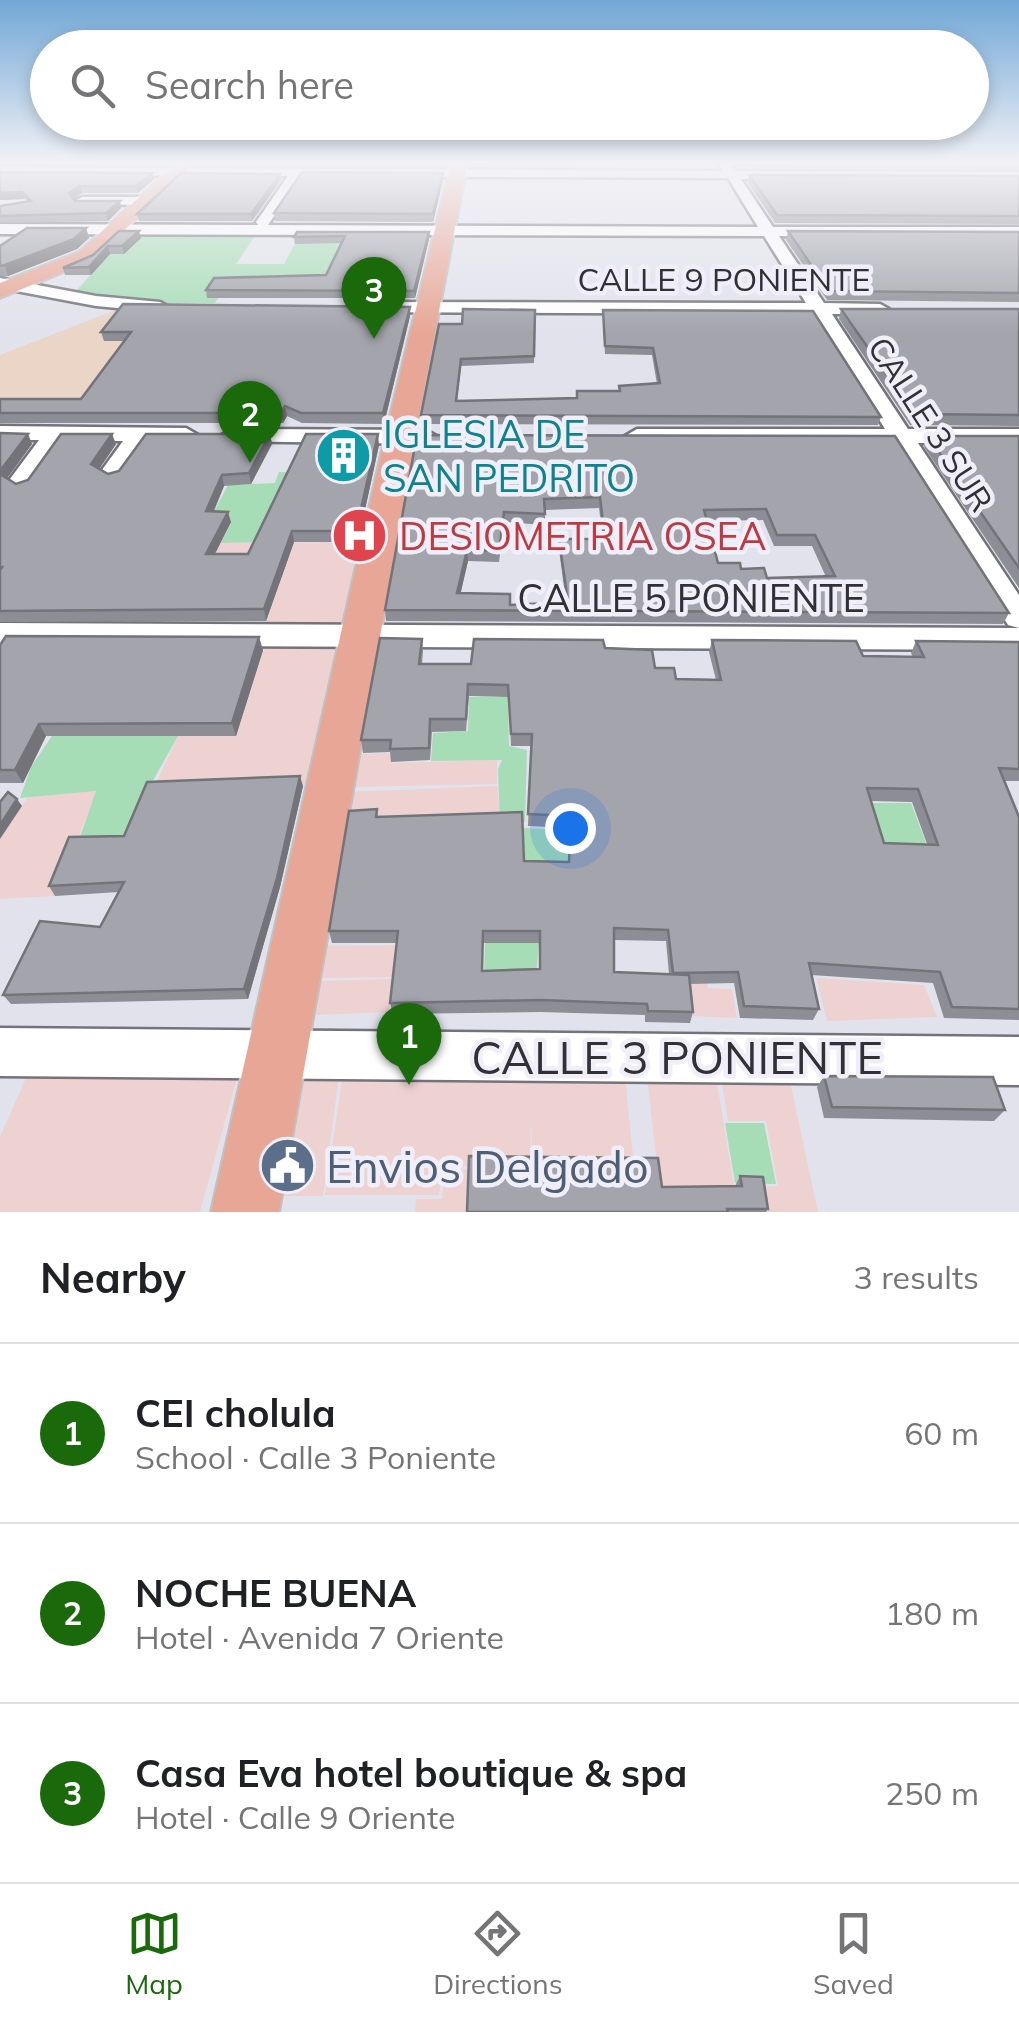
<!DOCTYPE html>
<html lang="en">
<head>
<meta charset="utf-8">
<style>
  body { margin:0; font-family:Mulish,sans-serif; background:#f2f2f2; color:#202124 }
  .you { position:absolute; left:570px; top:828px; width:35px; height:35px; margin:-25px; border:8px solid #fff; border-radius:50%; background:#1a73e8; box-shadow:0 0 0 15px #1a73e833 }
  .badge { display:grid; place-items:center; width:65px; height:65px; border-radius:50%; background:#1a6a0c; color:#fff; font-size:32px; font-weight:700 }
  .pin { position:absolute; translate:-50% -82px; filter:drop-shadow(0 2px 5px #0008) }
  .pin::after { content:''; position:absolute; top:52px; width:35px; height:30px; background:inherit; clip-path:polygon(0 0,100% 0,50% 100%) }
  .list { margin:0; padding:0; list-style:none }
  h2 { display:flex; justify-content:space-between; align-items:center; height:130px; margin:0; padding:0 40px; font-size:42px }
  h2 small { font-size:32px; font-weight:400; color:#757577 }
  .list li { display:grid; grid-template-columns:65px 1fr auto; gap:30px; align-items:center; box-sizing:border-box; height:180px; padding:0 40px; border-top:2px solid #e0e0e0 }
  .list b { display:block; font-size:38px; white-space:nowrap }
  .list p { margin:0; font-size:32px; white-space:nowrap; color:#757577 }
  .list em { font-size:32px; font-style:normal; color:#757577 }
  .icon { flex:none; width:55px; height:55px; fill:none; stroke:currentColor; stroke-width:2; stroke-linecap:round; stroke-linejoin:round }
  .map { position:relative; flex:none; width:1019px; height:1212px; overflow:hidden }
  .search { position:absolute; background:#fff; box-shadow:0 5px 15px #0003; left:30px; right:30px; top:30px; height:110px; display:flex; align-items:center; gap:25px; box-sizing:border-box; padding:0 35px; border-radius:55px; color:#757577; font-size:38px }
  .sheet { height:670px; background:#fff }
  nav { display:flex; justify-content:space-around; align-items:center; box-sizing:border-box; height:140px; border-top:2px solid #e0e0e0; background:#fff; font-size:28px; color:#757577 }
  nav a { display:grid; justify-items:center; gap:5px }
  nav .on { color:#1a6a0c }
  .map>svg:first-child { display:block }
  .commercial { fill:#edd2d1 }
  .industrial { fill:#ead5c7 }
  .green { fill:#a7ddb6 }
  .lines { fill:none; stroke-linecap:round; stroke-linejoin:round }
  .minor-casing { stroke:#74737c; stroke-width:5 }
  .major-casing { stroke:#c1c1c2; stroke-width:4 }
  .minor { fill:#fff; fill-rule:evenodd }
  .major { fill:#e8a796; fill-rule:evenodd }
  .wall { fill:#8d8d95; fill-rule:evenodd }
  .shaded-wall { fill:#737379 }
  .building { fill:#a4a4ad; stroke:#737379; stroke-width:2.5; fill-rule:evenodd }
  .labels { text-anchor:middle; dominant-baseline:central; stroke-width:9; stroke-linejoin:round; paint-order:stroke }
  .far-street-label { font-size:32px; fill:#313034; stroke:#f0eff9 }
  .culture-label { font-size:38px; fill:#0d838f; stroke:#f0eff9; text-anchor:start }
  .health-label { font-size:38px; fill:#be3a42; stroke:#f0eff9; text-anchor:start }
  .street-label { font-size:38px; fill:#313034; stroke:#f0eff9 }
  .near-street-label { font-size:45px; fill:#313034; stroke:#f0eff9 }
  .near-service-label { font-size:45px; fill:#4e5e75; stroke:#f0eff9; text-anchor:start }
</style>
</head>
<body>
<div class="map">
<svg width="1019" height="1212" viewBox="0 0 1019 1212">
  <rect width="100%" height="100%" fill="#e2e2ec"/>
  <g class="commercial">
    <polygon points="366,542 356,629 265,625 285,565 189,565 198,543"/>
    <polygon points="264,645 339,646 307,786 152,792 179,734 230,734"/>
    <polygon points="392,753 392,763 497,760 497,784 351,787 356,754"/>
    <polygon points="498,786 500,827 467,813 344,818 347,792"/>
    <polygon points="97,791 55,896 0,899 0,839 28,797"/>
    <polygon points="395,945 392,977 322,978 327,946"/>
    <polygon points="685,960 703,961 708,988 732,989 737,1018 692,1016"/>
    <polygon points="816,978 924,985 937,1017 827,1021"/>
    <polygon points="392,979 389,1012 316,1015 321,981"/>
    <polygon points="37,1053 243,1056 200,1212 0,1212 0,1137"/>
    <polygon points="343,1074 625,1077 634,1166 533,1167 531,1121 530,1167 442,1166 439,1195 325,1195"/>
    <polygon points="292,1076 339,1076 323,1196 271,1196"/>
    <polygon points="721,1076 789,1077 818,1212 764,1212 760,1187 778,1186 766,1121 728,1121"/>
    <polygon points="647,1077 716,1077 735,1192 660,1192"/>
    <polygon points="445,1170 469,1170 467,1212 415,1212 416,1199 442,1199"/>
  </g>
  <polygon class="industrial" points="118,309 129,310 105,341 134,341 84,409 0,409 0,355"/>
  <g class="green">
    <polygon points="259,230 236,264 284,264 298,238 329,243 353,231 344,282 219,297 215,303 131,303 75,292 100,265 98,253 124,254 129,249 121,235"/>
    <polygon points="279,472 294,472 262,542 221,543 231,523 209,522 162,623 130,623 181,522 209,521 228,485 275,483"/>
    <polygon points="502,666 513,666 508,706 509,746 527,750 525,822 500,823 498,769 502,760 431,761 433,733 468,731 469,697 500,697"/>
    <polygon points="179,734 150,786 128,843 78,843 96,791 20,798 31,767 52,736"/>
    <polygon points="864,803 911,803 930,854 880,853"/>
    <polygon points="524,828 568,830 568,871 523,875"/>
    <polygon points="486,909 513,909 514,943 539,943 536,977 484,980"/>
    <polygon points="725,1123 764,1123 776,1184 735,1183"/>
  </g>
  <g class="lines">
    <defs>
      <g id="minor">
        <path d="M719,164H731L736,171L1019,172V180L741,179L773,227H1019V237L779,236L824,303L880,304L889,309L880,314H832L908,429H1019V443H918L1019,595V628L1008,625L894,443H637L625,436L637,429H885L813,314L356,312L347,307L356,302L806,303L764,236L0,234V224L258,225L256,222L288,176L0,175V167L723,171ZM301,176L728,178L758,227L268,225Z"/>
        <polygon points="82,197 146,197 153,201 146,205 77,204 75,201"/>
        <polygon points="0,278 96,296 160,302 169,307 160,312 96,306 0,288"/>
        <polygon points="0,426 186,428 198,435 186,442 146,442 120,479 111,481 99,474 123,441 63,441 29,488 20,491 7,483 39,440 0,440"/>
        <polygon points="232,429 426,430 438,437 426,444 224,441 220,436"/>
        <polygon points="0,623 1019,628 1019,650 0,645"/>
        <polygon points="0,1028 1019,1037 1019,1085 0,1076"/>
      </g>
      <g id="major">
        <polygon points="176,164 193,164 93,260 0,298 0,283 79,252"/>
        <polygon points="451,164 467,164 415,437 279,1212 211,1212 385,437"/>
      </g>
    </defs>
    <use href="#minor" class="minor-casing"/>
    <use href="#major" class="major-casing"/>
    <use href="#minor" class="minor"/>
    <use href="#major" class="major"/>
  </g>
  <g class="wall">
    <polygon points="196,164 447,164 447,166"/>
    <polygon points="736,164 1019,164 1019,169 738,167"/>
    <polygon points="0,172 154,179 138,193 82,193 73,199 75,201 120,201 121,208 108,221 0,223 0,206 27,202 25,199 0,200"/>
    <polygon points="443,173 443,180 433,222 275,221 274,213"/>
    <polygon points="280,174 281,180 252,221 139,221 137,214"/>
    <polygon points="749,175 1019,176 1019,224 775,223 748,183"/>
    <polygon points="86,228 89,238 77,249 8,276 0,276 0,246"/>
    <polygon points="119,231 141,238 124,254 110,254 91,275 65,275 63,268 93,255"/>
    <polygon points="788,231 1019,232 1019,302 827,300 786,240"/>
    <polygon points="429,232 429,239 415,298 207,298 206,290 326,275 342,243 295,244 294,237"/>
    <polygon points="841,309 1019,309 1019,426 910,425 839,319"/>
    <polygon points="535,310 534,363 461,366 457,401 577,398 619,391 619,386 657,384 652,355 605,354 603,310 881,417 878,425 421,424 421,415 462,324"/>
    <polygon points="410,316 384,424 302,423 287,416 283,423 0,423 0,399 81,399 124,341 104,341 101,332"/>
    <polygon points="0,433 32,444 7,478 16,484 116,444 99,469 108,474 270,434 272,444 251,484 224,486 214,511 231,522 215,554 248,554 379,445 358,542 294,542 266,621 0,622"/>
    <path d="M417,435L895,436L1009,613L1003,624L386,621L385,610ZM599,508L603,539H559V550L566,602L510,605L460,593L468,561L499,562L504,522L545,525V510ZM763,520L774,546H812L826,577L767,578L718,563L707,521Z"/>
    <polygon points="928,436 1019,436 1019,588 924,447"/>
    <path d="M422,639L423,651L422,664H471L605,648L655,668L676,679L716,680L709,652L712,640L863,656L913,657L911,653L916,641L1019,642V781H1004L1019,817V1020L944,1018L933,983L811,975L819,1009L813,1020L740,1018L734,983L690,984L693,1012L690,1023L645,1022V1015L540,1012L393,1014L390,1003L397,943H332L329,931L377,809L378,817L524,861L569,862L570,828L528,826L531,746H511L509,697L469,696L466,731L432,732L430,760L391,762L390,752L363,753L361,740ZM871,801L912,802L927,844L884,843ZM614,940L666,941L669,974L614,972ZM483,943H540V969L482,971Z"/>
    <polygon points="0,645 263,650 236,736 46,736 23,783 0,783"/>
    <polygon points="303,786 280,887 248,999 11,1004 3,995 100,927 119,892 55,896 49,886 124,836"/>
    <polygon points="824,1076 1005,1110 994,1121 824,1118 817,1087"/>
    <polygon points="740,1176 768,1209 766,1212 467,1212 662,1187 735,1186"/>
  </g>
  <g class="shaded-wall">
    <polygon points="152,173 154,179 138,193 136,186"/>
    <polygon points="443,173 443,180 433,222 433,214"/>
    <polygon points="280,174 281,180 252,221 251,214"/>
    <polygon points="80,186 82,193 71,200 69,193"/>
    <polygon points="22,192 25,199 0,200 0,193"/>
    <polygon points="120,201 121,208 108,221 106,213"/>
    <polygon points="86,228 89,238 77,249 8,276 5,265"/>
    <polygon points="139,231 141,238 124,254 122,246"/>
    <polygon points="429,232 429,239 415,298 414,291"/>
    <polygon points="108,246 110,254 91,275 89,267"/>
    <polygon points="410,307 410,316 384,424 383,413"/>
    <polygon points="285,406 287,416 283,423 281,413"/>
    <polygon points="28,434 32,444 3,484 0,476 0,471"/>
    <polygon points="112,434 116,444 95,475 91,464"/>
    <polygon points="270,434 272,444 251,484 249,473"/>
    <polygon points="378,434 379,445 358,542 356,531"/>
    <polygon points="222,475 224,486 209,522 206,511"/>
    <polygon points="228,512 231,522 209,565 206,554"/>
    <polygon points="292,531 294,542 266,621 264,609"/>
    <polygon points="467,550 468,561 458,605 457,593"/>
    <polygon points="259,637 263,650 236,736 232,723"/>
    <polygon points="39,724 46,736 23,783 15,770"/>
    <polygon points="300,776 303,786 280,887 248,999 244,989"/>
    <polygon points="17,799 22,806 0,839 0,825"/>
  </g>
  <g class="building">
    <polygon points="0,172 152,173 136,186 80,186 69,193 75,201 120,201 106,213 0,216 0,206 31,201 22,192 0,193"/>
    <polygon points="302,172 443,173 433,214 274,213"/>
    <polygon points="181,173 280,174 251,214 137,214"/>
    <polygon points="749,175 1019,176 1019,216 777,215"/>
    <polygon points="27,228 86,228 74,239 5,265 0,266 0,246"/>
    <polygon points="119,231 139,231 122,246 108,246 89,267 63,268 93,255"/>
    <polygon points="788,231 1019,232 1019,293 829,291"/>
    <polygon points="297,232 429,232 414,291 206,290 214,278 326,275 345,236 294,237"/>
    <polygon points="123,304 410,307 383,413 301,413 285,406 281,413 0,413 0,399 81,399 131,332 101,332"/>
    <polygon points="463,309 535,310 534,356 461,359 456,401 577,398 577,391 620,391 619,386 660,383 653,348 605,346 603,310 813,311 881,417 421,415 439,324 462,324"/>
    <polygon points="841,309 1019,309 1019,415 914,414"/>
    <polygon points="0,433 28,434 0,471"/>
    <polygon points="61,434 112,434 91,464 108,474 119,471 146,434 270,434 249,473 222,475 206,511 228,512 206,554 248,554 306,434 378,434 356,531 292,531 264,609 0,611 0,570 2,567 0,567 0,474 16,484 28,480"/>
    <path d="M417,435L895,436L1009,613L385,610ZM600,497L605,539H559L568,602L510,605V594L457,593L467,550L499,551L504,512L545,514L544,499ZM766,509L777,535H815L835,576L767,578L764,568L741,569L740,563H718L704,510Z"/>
    <polygon points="928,436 1019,436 1019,568"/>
    <polygon points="6,636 259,637 232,723 39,724 15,770 0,770 0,645"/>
    <path d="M380,638L422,639L419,664H471L474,639L603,640L605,648L652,650L655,668H674L676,679L721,680L712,640L856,641L863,656L924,657L916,641L1019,642V769L999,768L1019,817V1009L952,1007L940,972L809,963L819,1009L744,1006L738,972L673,973L668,930L614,928V972L689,975L693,1012L648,1011L647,1004L540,1000L390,1003L398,931H329L349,811L377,809L376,817L522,812L524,861L569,862L571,816L528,814L532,734H511L508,685L468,684L466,719H430L429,748L390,749L391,740H361ZM867,788L918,789L938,845L884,843ZM483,931H540V969L482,971Z"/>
    <polygon points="300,776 277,878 244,989 3,995 40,921 100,927 124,882 49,886 69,837 124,836 147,782"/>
    <polygon points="8,792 17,799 0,825 0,802"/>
    <polygon points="824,1076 993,1077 1005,1110 832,1107"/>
    <polygon points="469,1156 658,1158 662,1187 742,1186 740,1176 763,1177 768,1209 727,1209 728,1212 467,1212"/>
  </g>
  <linearGradient id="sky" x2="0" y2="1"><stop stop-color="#71a7d6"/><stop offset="0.49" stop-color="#f2f2f6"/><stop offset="1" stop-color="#f2f2f6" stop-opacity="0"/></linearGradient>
  <rect width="1019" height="333" fill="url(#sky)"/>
  <defs>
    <symbol id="building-disc" viewBox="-11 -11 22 22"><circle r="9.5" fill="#0f9aa8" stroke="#f0eff9"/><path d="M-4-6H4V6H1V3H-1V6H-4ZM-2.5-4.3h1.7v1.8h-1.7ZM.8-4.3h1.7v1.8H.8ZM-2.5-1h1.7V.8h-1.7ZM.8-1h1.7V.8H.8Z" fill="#fff"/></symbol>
    <symbol id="hospital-disc" viewBox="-11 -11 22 22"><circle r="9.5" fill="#e0444e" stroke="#f0eff9"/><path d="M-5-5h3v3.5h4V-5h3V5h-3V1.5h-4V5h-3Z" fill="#fff"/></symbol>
    <symbol id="civic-disc" viewBox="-11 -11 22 22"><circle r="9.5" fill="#5c6f8a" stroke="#f0eff9"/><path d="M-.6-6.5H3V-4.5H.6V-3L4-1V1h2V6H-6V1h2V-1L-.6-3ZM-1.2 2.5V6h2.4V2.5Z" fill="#fff"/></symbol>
  </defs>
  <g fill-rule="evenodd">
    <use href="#building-disc" x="312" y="424" width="63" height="63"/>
    <use href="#hospital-disc" x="328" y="504" width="63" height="63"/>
    <use href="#civic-disc" x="256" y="1134" width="63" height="63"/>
  </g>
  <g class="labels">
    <g class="far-street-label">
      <text x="724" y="279">CALLE 9 PONIENTE</text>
      <text transform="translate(931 424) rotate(57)">CALLE 3 SUR</text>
    </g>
    <g class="culture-label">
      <text x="383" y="434">IGLESIA DE<tspan x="383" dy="44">SAN PEDRITO</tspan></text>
    </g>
    <g class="health-label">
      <text x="399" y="536">DESIOMETRIA OSEA</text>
    </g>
    <g class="street-label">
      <text x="691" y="598">CALLE 5 PONIENTE</text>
    </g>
    <g class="near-street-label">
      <text x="677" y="1057">CALLE 3 PONIENTE</text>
    </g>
    <g class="near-service-label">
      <text x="326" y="1166">Envios Delgado</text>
    </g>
  </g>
</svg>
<div class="you"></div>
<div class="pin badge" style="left:409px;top:1085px">1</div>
<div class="pin badge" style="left:250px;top:463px">2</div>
<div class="pin badge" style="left:374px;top:339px">3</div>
<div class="search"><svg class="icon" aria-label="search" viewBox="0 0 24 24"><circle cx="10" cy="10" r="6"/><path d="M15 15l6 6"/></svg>Search here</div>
</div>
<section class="sheet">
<h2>Nearby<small>3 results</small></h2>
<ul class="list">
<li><span class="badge">1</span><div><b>CEI cholula</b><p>School · Calle 3 Poniente</p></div><em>60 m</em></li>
<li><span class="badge">2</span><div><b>NOCHE BUENA</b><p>Hotel · Avenida 7 Oriente</p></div><em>180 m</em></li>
<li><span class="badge">3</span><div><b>Casa Eva hotel boutique &amp; spa</b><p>Hotel · Calle 9 Oriente</p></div><em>250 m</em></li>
</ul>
</section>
<nav>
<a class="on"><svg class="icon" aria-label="map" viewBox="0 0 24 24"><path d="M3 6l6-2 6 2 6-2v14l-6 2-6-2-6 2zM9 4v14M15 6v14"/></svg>Map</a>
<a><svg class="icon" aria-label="directions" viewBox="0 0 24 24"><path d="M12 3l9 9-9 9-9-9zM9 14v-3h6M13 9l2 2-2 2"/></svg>Directions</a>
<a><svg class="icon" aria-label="saved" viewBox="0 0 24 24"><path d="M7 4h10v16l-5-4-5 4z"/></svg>Saved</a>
</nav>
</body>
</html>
